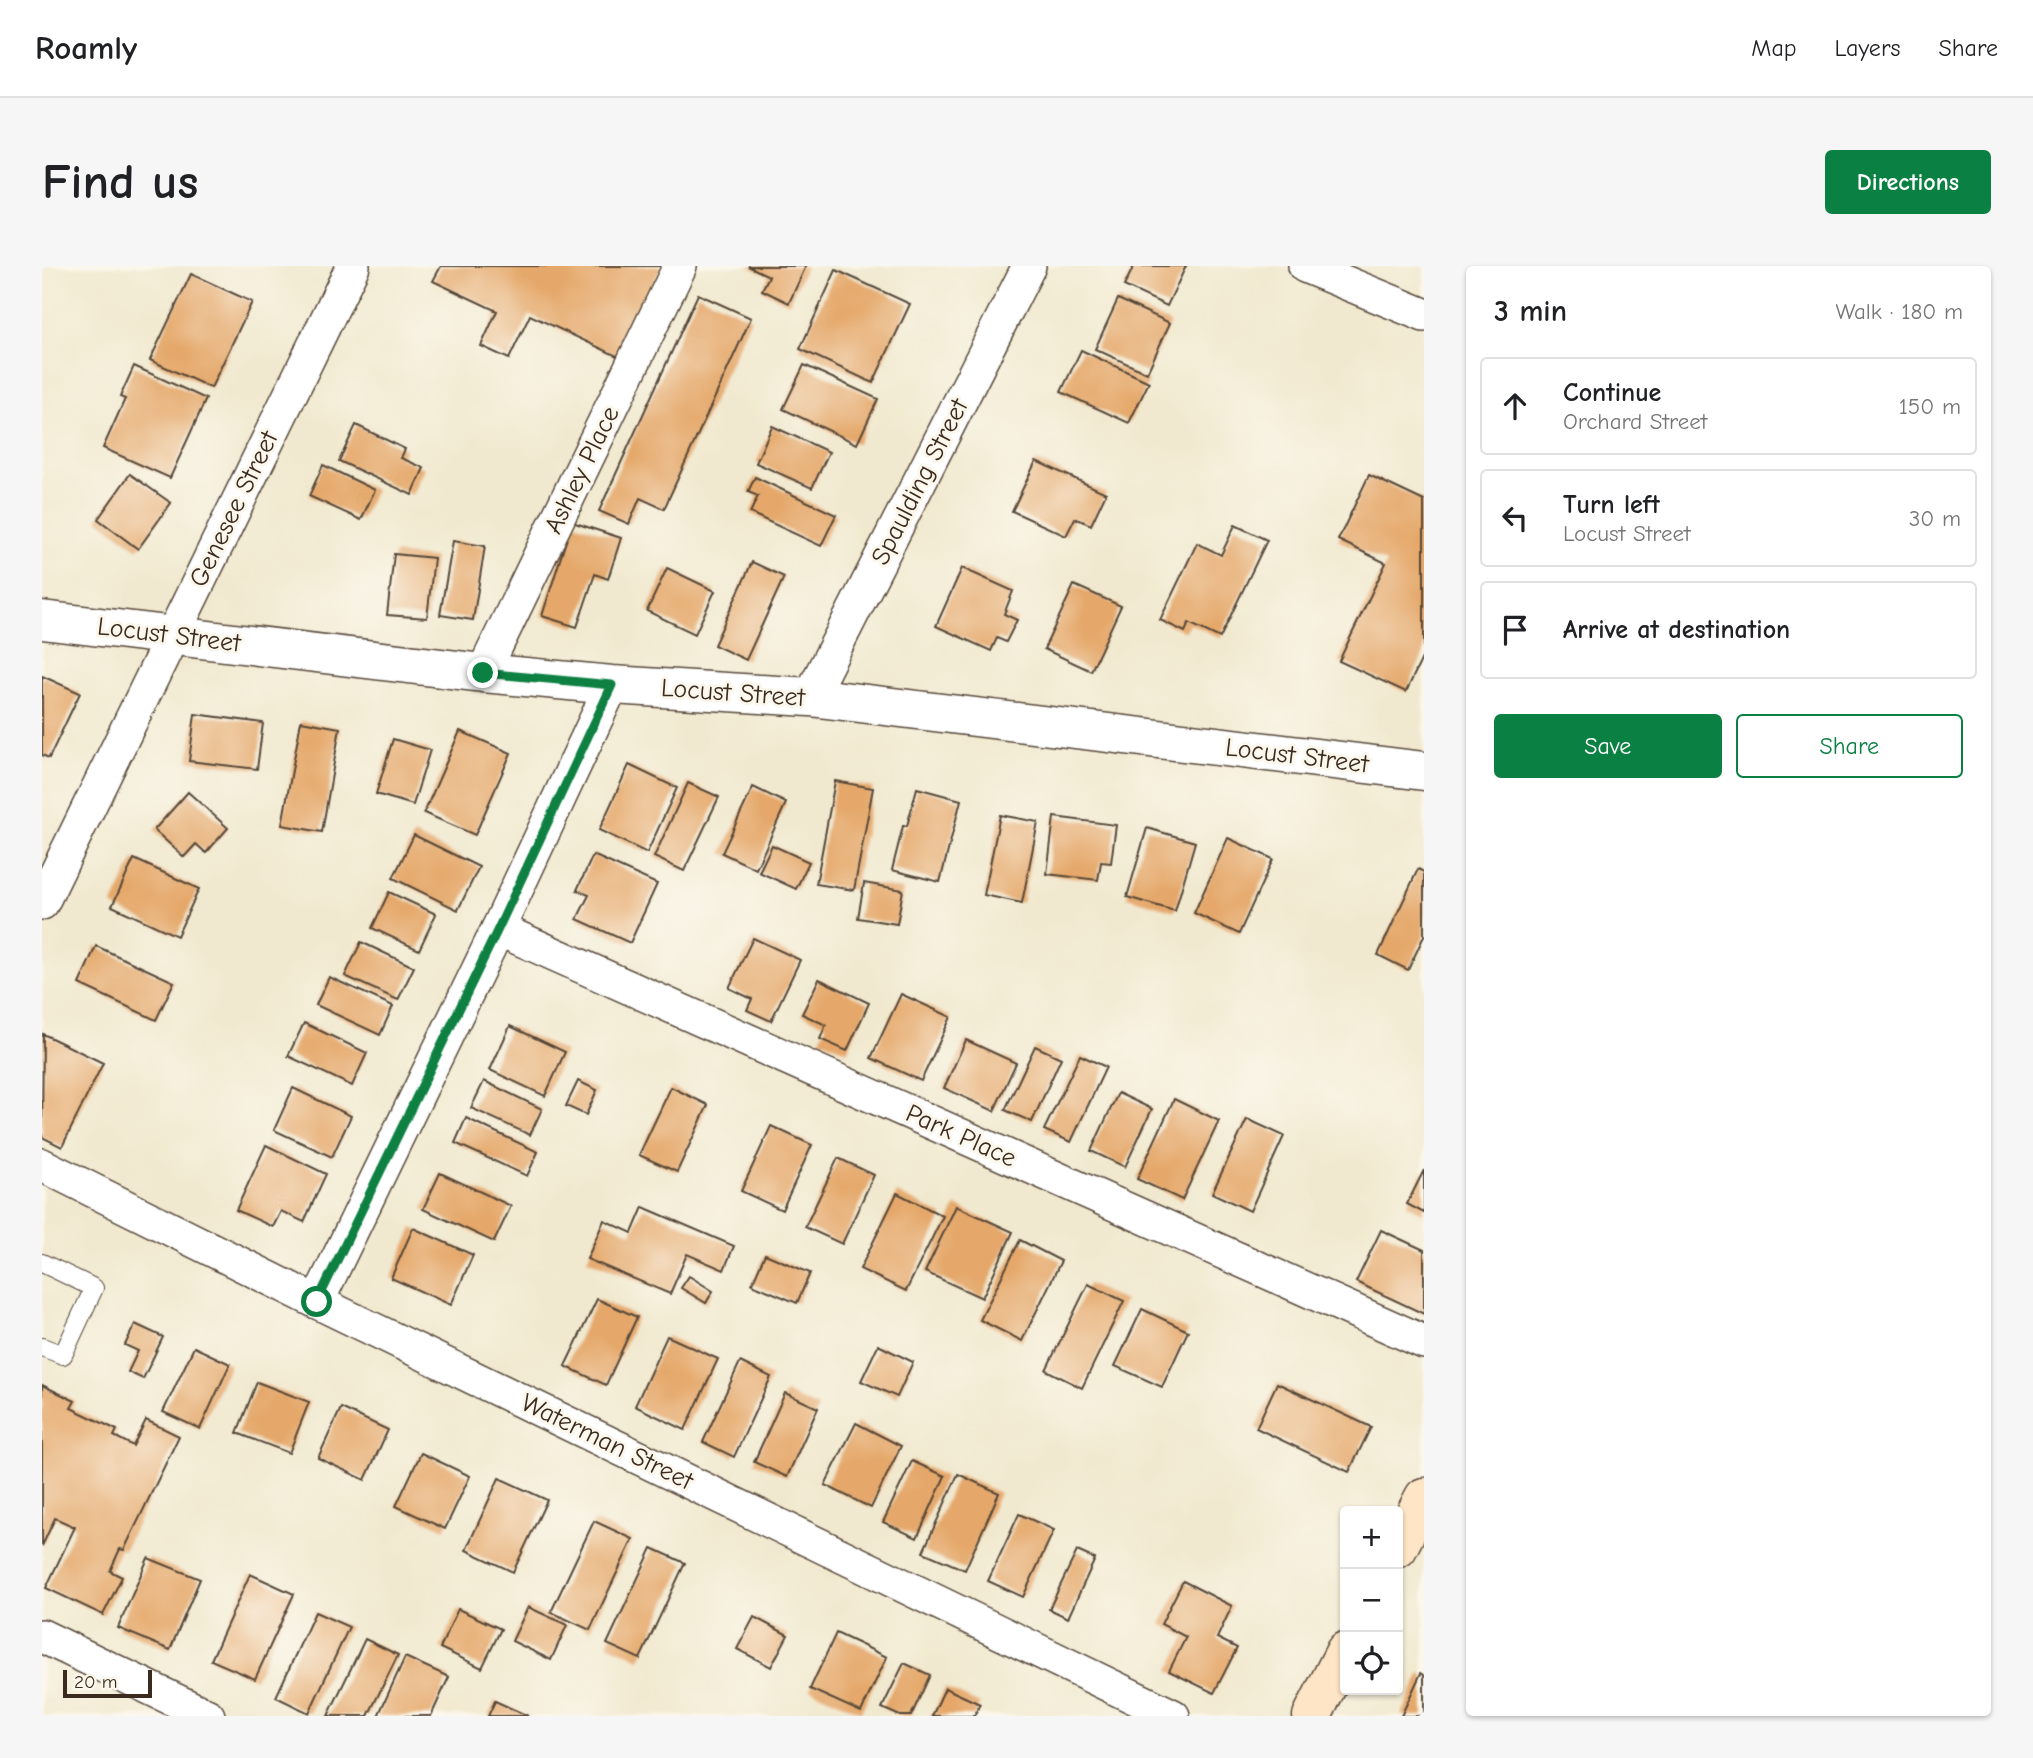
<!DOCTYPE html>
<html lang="en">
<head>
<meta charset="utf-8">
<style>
  body { margin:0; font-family:"Comic Neue",sans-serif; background:#f6f6f6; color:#202124 }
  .controls { position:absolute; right:21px; bottom:21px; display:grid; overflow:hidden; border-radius:7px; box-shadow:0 2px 5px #0004 }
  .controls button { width:63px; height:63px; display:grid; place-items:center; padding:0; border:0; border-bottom:2px solid #e0e0e0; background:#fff; color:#202124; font:35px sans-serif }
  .scale { position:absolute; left:21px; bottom:18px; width:89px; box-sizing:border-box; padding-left:7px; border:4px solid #3b2a1e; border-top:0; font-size:19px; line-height:24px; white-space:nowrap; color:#3b2a1e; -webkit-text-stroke:5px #fbf7ec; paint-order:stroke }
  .stop { position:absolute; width:21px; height:21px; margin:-16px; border:5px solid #0b8043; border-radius:50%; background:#fff }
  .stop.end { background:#0b8043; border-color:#fff; box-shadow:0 2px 7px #0008 }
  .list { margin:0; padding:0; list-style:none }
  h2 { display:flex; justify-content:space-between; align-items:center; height:91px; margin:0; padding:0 28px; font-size:30px }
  h2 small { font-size:23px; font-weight:400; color:#757577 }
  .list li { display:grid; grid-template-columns:46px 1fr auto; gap:21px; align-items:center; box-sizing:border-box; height:98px; margin:0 14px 14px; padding:0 14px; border:2px solid #e0e0e0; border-radius:7px }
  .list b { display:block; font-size:26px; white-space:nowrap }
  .list p { margin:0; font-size:23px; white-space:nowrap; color:#757577 }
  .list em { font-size:23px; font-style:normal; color:#757577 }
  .actions { display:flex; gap:14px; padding:21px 28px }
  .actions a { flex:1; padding:16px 0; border:2px solid #0b8043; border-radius:7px; text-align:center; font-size:24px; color:#0b8043 }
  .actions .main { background:#0b8043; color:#fff }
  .icon { flex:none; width:38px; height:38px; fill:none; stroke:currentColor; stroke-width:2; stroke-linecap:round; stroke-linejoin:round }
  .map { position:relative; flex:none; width:1382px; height:1450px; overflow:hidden; border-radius:7px }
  header { display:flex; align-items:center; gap:42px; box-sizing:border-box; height:98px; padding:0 35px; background:#fff; border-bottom:2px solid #e0e0e0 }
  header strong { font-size:33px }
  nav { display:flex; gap:38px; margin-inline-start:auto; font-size:24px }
  .intro { display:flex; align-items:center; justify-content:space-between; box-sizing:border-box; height:168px; padding:0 42px }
  h1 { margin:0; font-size:49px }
  .button { padding:18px 32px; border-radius:7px; background:#0b8043; color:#fff; font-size:24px; font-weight:700 }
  main { display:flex; gap:42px; padding:0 42px }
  aside { flex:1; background:#fff; border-radius:7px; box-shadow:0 2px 5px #0004 }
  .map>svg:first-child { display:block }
  .building { fill:#e5a86b }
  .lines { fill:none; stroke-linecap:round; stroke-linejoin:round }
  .service-casing { stroke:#564739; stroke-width:20 }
  .minor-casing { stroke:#564739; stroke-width:36 }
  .tertiary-casing { stroke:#564739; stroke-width:41 }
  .secondary-casing { stroke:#564739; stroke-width:41 }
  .service { stroke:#fff; stroke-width:18 }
  .minor { stroke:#fff; stroke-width:33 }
  .tertiary { stroke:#fff; stroke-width:38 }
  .secondary { stroke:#fde5c5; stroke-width:38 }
  .route { stroke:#0b8043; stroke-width:9 }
  .labels { text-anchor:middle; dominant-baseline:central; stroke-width:6; stroke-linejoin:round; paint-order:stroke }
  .street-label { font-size:26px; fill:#3b2a1e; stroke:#fbf7ec }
</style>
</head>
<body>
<header>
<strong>Roamly</strong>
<nav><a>Map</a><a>Layers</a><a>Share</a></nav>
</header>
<div class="intro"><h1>Find us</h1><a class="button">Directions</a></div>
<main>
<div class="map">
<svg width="1382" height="1450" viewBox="0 0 1382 1450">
  <rect width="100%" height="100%" fill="#fbf7ec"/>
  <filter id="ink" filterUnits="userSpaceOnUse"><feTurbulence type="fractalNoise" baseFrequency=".0143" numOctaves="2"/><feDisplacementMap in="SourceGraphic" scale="14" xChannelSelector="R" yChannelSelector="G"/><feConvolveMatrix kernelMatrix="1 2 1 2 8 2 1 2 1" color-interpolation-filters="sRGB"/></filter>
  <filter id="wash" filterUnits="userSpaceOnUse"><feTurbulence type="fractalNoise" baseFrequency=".00686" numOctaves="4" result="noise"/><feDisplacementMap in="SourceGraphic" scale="28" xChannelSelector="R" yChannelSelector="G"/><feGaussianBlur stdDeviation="1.57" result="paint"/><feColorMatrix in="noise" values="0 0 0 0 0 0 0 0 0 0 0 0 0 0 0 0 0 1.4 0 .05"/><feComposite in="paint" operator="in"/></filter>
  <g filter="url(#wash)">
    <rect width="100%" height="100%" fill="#f1e9cf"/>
    <g id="blocks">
      <g class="building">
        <polygon points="399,0 620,0 577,91 488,49 467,93 439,80 455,45 391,15"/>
        <polygon points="706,0 764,0 747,37 720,24 727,10"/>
        <polygon points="1092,0 1144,0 1125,40 1082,20"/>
        <polygon points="794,4 868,38 831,117 758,83"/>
        <polygon points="149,8 210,36 169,122 108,94"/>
        <polygon points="656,28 709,52 622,243 598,232 587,258 557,245"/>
        <polygon points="1076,33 1128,57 1105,107 1053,83"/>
        <polygon points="1039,84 1107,116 1087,157 1019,126"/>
        <polygon points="762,99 836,133 815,178 741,143"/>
        <polygon points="92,100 164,133 128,212 61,182 83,133 78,131"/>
        <polygon points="314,159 363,183 359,192 382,202 370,229 297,195"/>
        <polygon points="730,160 787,186 770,222 714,197"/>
        <polygon points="994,195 1064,227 1049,259 1033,252 1024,270 970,245"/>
        <polygon points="281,199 333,224 319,254 267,230"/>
        <polygon points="88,208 129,237 96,283 56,253"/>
        <polygon points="1327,209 1382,235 1382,388 1364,426 1297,395 1344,297 1296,274"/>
        <polygon points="713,211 794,249 779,280 708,247 716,230 706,226"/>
        <polygon points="530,256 579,272 566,313 553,308 535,361 500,350"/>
        <polygon points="1193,259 1225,274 1178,372 1147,357 1143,366 1118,354 1155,277 1179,289"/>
        <polygon points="411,275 443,280 431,354 398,349"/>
        <polygon points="352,288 392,292 385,352 345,349"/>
        <polygon points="710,296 742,311 704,394 672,379"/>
        <polygon points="625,302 673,325 653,368 605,345"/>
        <polygon points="920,302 971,325 962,348 975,354 964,376 955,372 949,385 894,360"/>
        <polygon points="1032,319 1079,340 1049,405 1002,383"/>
        <polygon points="0,410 38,427 7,492 0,489"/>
        <polygon points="153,448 221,457 215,503 147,495"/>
        <polygon points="259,455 298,462 280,566 240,559"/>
        <polygon points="418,465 469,487 433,569 382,547"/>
        <polygon points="351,473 388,484 371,539 334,528"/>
        <polygon points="587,499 635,522 605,587 557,564"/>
        <polygon points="793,515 831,522 812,624 774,618"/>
        <polygon points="646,517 677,531 642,605 612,591"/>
        <polygon points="711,521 744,537 714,603 680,587"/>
        <polygon points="875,522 919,534 898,616 850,604 861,560 865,560"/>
        <polygon points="146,526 186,562 164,587 154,578 142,591 112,564"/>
        <polygon points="958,549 996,556 980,637 942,629"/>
        <polygon points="1012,551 1074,559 1069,597 1059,596 1056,614 1005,608"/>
        <polygon points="1105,562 1153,576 1133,645 1085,631"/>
        <polygon points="372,569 437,601 416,644 351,612"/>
        <polygon points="1186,572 1231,593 1197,668 1152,647"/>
        <polygon points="730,579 767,596 754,623 717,606"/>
        <polygon points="551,589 615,618 588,677 535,653 547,629 535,624"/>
        <polygon points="92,593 157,623 135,670 70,640"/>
        <polygon points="1376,603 1382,606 1382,670 1366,704 1336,689"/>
        <polygon points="822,617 861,624 855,658 816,652"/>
        <polygon points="347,626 394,648 377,684 330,662"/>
        <polygon points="711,672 758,694 729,755 705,744 710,733 687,722"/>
        <polygon points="319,676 372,701 356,734 303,710"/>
        <polygon points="54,680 132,716 114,754 37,718"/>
        <polygon points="287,711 351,740 338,769 274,739"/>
        <polygon points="777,713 827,737 805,785 778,773 784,759 760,748"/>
        <polygon points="859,728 909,751 879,815 829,792"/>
        <polygon points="262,757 325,787 310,820 246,790"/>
        <polygon points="468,760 523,786 503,830 448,804"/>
        <polygon points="1,768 61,797 20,881 0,871"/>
        <polygon points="924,774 974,797 952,845 902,822"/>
        <polygon points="993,780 1019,792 990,856 963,844"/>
        <polygon points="1038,789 1064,801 1029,876 1002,864"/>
        <polygon points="442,815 500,843 488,869 429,842"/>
        <polygon points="536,815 555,824 544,849 524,840"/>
        <polygon points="629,821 666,839 635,906 597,889"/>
        <polygon points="251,822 309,850 290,891 232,864"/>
        <polygon points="1076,827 1110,843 1083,901 1049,885"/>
        <polygon points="1132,833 1177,855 1140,934 1095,913"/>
        <polygon points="424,852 496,886 485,910 413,877"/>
        <polygon points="1205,853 1242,870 1208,945 1170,927"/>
        <polygon points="729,860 770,879 740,944 699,925"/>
        <polygon points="224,879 284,908 262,956 239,945 231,961 194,944"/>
        <polygon points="796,892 832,909 800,978 763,961"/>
        <polygon points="1382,904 1382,947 1365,938"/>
        <polygon points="398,907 469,940 452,976 381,943"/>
        <polygon points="855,927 901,950 864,1025 818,1003"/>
        <polygon points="914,940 971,966 940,1032 883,1006"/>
        <polygon points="601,941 692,980 682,1004 645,988 628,1028 545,993 562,954 590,967"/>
        <polygon points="371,962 431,989 409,1039 349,1012"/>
        <polygon points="1339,964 1382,984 1382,1048 1314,1016"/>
        <polygon points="978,974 1019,995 980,1075 938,1054"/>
        <polygon points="723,988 768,1007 755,1037 710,1018"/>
        <polygon points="647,1010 671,1025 664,1037 639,1022"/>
        <polygon points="1046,1018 1082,1035 1040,1122 1004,1104"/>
        <polygon points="555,1033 595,1051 564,1119 523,1100"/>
        <polygon points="1100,1043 1146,1065 1120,1121 1073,1100"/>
        <polygon points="93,1058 121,1071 101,1113 86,1106 96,1085 83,1079"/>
        <polygon points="625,1070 676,1093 643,1164 593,1140"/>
        <polygon points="836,1079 871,1096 855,1131 819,1115"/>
        <polygon points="152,1081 188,1098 158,1163 121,1146"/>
        <polygon points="698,1096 729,1111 692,1191 661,1176"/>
        <polygon points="215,1116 267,1136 247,1187 195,1167"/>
        <polygon points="1235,1117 1329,1161 1307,1206 1214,1162"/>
        <polygon points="0,1119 33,1135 29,1142 75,1164 72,1170 91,1180 104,1154 137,1170 82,1284 78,1283 68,1305 80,1311 61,1349 4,1322 33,1261 13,1252 0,1280"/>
        <polygon points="743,1127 776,1142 745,1211 712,1196"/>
        <polygon points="299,1142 346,1164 323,1214 276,1192"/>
        <polygon points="814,1157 859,1180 829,1242 783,1219"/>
        <polygon points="379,1187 428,1210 403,1263 354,1240"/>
        <polygon points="870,1195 903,1210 875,1272 841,1256"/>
        <polygon points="916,1208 957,1227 923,1304 881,1286"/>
        <polygon points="457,1212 505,1234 471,1306 424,1284"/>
        <polygon points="977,1248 1012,1264 981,1331 946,1315"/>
        <polygon points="552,1255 591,1273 548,1364 509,1346"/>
        <polygon points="610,1282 643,1297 598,1393 565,1378"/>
        <polygon points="1035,1285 1053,1293 1026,1352 1007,1343"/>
        <polygon points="106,1292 158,1313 128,1384 76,1362"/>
        <polygon points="208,1308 252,1328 213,1413 169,1394"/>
        <polygon points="1141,1315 1190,1340 1175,1372 1195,1382 1172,1427 1127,1405 1144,1371 1119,1358"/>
        <polygon points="486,1341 525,1359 509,1394 470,1375"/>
        <polygon points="416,1343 459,1363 440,1402 398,1382"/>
        <polygon points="273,1346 307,1361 267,1447 234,1431"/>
        <polygon points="712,1351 746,1369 729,1401 695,1383"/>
        <polygon points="794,1367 845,1391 819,1446 768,1423"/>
        <polygon points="323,1373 356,1389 326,1450 286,1450"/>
        <polygon points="363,1391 407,1411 389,1450 336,1450"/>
        <polygon points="862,1397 888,1409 869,1450 858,1450 840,1442"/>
        <polygon points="1379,1407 1382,1409 1382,1450 1359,1450"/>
        <polygon points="903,1422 938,1438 932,1450 890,1450"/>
        <polygon points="453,1435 486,1450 446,1450"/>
      </g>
    </g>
  </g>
  <g filter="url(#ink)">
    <use href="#blocks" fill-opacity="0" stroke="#564739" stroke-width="2"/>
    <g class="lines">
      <defs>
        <polyline id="service" points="0,997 52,1022 21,1089 0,1081"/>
        <g id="minor">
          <polyline points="1263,0 1382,49"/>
          <polyline points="441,407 638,0"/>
          <polyline points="768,431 987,0"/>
          <polyline points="0,637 311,0"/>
          <polyline points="456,663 1382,1076"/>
          <polyline points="0,899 275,1036 1131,1450"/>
          <polyline points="275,1036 456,663 570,419"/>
          <polyline points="0,1370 166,1450"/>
        </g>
        <polyline id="tertiary" points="0,354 441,407 570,419 768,431 1382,505"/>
        <g id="secondary">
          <polyline points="1356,1282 1382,1231"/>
          <polyline points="1270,1450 1303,1385"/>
        </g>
      </defs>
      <use href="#service" class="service-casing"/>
      <use href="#minor" class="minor-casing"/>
      <use href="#tertiary" class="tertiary-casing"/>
      <use href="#secondary" class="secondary-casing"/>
      <use href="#service" class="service"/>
      <use href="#minor" class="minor"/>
      <use href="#tertiary" class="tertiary"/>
      <use href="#secondary" class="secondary"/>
    </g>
  </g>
  <g class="lines" filter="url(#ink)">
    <polyline class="route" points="275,1036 456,663 570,419 441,407"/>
  </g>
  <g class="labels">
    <g class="street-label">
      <text transform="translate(540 204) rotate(-64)">Ashley Place</text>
      <text transform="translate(878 216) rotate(-63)">Spaulding Street</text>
      <text transform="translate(192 243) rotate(-64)">Genesee Street</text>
      <text transform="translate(127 369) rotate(7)">Locust Street</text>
      <text transform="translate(691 427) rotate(4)">Locust Street</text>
      <text transform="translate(1255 490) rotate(7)">Locust Street</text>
      <text transform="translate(919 870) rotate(24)">Park Place</text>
      <text transform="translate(565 1176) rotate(26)">Waterman Street</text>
    </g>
  </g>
</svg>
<div class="controls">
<button>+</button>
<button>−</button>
<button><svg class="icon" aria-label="locate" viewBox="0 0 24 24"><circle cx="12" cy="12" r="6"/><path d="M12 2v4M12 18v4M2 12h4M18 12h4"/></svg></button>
</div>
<div class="scale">20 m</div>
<div class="stop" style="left:275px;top:1036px"></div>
<div class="stop end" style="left:441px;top:407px"></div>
</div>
<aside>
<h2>3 min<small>Walk · 180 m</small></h2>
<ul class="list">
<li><svg class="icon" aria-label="ahead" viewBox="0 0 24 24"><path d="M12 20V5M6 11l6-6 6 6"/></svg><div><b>Continue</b><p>Orchard Street</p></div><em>150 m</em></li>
<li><svg class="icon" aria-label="left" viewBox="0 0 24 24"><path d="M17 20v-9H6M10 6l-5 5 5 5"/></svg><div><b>Turn left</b><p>Locust Street</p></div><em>30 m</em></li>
<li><svg class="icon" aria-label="arrive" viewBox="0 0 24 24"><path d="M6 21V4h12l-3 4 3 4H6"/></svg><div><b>Arrive at destination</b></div></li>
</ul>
<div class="actions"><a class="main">Save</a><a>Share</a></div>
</aside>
</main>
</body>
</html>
